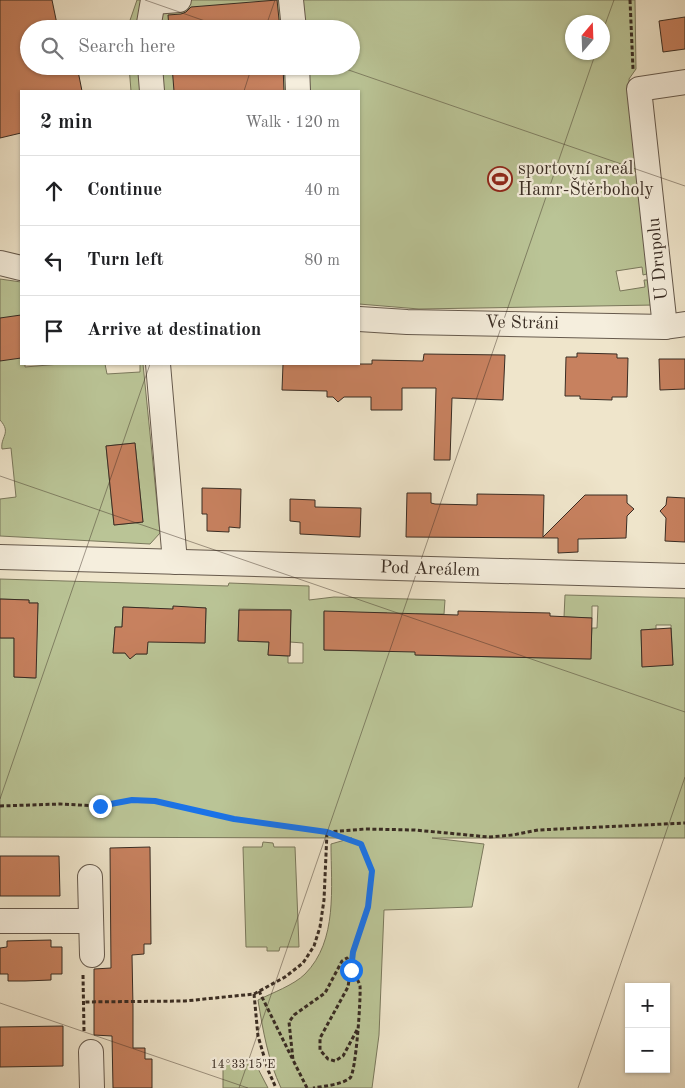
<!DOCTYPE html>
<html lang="en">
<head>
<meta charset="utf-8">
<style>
  body { margin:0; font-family:"Old Standard TT",serif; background:#f2f2f2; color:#202124 }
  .controls { position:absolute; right:15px; bottom:15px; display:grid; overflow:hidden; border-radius:0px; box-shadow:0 1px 4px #0004 }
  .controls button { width:45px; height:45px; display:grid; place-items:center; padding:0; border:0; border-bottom:1px solid #e0e0e0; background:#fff; color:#202124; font:25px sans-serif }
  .compass { position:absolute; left:565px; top:15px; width:45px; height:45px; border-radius:50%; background:#fff; box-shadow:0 1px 4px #0004; rotate:19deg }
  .stop { position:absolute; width:15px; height:15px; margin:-11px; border:4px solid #1a73e8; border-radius:50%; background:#fff }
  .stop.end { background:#1a73e8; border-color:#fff; box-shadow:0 1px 5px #0008 }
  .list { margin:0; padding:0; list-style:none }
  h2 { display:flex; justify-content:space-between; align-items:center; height:65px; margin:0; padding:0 20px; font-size:21px }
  h2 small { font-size:16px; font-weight:400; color:#757577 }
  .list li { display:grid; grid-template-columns:32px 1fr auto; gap:15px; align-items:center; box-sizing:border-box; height:70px; padding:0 20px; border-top:1px solid #e0e0e0 }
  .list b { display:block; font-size:19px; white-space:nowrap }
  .list em { font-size:16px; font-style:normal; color:#757577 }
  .icon { flex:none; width:28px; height:28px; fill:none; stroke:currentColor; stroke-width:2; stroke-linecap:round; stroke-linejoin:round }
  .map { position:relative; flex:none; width:685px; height:1088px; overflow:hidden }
  .search { position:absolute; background:#fff; box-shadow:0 1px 4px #0004; left:20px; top:20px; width:340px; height:55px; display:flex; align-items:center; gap:12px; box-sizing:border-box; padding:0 18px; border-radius:28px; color:#757577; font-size:19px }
  .panel { position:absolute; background:#fff; box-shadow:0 1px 4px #0004; left:20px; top:90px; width:340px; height:275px; border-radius:0px }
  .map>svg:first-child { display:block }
  .green { fill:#bac496; stroke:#7a785c; fill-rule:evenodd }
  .building { fill:#c7815f; stroke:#392c23 }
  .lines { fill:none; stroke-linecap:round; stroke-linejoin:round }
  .minor-casing { stroke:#665a4d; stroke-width:26 }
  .path { stroke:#392c23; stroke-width:3; stroke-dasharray:4 2.5; stroke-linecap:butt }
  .minor { stroke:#f5eedd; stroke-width:24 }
  .route { stroke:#1a73e8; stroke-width:6 }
  .ticks { fill:none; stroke:#392c23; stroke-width:1; stroke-opacity:0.45 }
  .labels { text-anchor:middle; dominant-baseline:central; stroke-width:4.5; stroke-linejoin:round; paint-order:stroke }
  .poi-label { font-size:18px; fill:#392c23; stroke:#f5eedd; text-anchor:start }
  .street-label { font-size:18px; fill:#392c23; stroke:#f5eedd }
  .ticks-label { font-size:12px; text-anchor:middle; fill:#392c23; stroke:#f5eedd; stroke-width:4.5; stroke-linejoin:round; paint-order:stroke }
</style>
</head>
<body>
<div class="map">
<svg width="685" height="1088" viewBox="0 0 685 1088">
  <rect width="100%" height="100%" fill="#efe5cb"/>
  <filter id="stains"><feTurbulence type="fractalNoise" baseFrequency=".004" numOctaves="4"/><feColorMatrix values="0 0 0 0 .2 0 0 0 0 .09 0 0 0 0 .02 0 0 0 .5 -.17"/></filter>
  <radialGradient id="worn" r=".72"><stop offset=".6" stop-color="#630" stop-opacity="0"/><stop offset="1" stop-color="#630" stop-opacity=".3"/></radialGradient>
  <g class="green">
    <path d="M137,0H635L636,69L629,79L654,272L643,275L642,267L616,271L620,291L645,287L644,280H655V305L419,309L359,304V91H131L129,66H351V29H127ZM572,22H602V52H572Z"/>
    <path d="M0,279L21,282V315L18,340H21V364H25V367L60,364H105L107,374L140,372V364H143L160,533L150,544L0,536V499L16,497L11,448L2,449C0,437 12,433 0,420ZM135,443L143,522L114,525L106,446Z"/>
    <path d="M0,579L228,586L229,583L309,586V600L334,597L445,600L444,614H416V655L590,659L592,628H597L598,606H592V618L564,617L565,595L685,598V838H432L484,844L472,907L384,910L379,1035L372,1088H281C268,1060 263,1031 258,1000C272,993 294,985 305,974C338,941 331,887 331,844L352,838L0,837V638H14V677L35,678L38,603H29V600L0,599ZM123,607L149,608L147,654H136L132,657H128L125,653H113L115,627H122ZM173,607L206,608L205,643L172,642ZM239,609L291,610L290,642L303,643V663H288V656L268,655L269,642L238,641ZM324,612L387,613L386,651L324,650ZM656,625H671L673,665L642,666L641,630L656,629Z"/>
    <polygon points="263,842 273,843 274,847 295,847 299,947 280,947 279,951 267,951 267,947 246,947 243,847 262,847"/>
    <polygon points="253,1059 268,1088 223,1088 223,1064"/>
  </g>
  <g class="building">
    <polygon points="0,0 52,0 58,29 29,29 29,66 77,66 82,91 21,91 21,133 0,138"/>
    <polygon points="277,0 280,29 169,29 168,15 181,14 186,12 191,7"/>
    <polygon points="685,17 685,49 663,52 659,21"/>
    <polygon points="172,66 283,66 284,91 174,91"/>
    <polygon points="21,315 21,358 0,361 0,318"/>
    <polygon points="577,353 617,354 617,358 628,358 627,397 612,397 612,400 580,399 580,396 565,396 566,357 577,357"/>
    <polygon points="424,354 505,355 503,400 452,398 450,460 434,460 436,388 402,388 402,410 371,410 371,397 344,397 338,402 333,397 327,397 327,391 282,390 283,364 372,364 372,360 423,361"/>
    <polygon points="659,359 685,359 685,389 660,390"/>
    <polygon points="135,443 143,522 114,525 106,446"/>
    <polygon points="202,488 241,489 240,528 229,527 229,532 207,531 207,514 202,514"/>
    <polygon points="407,493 431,493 431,503 435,504 477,505 477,494 544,495 543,537 585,495 627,495 627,503 634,509 627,516 626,538 578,539 578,552 558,553 558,538 406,537"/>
    <polygon points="667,497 685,498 685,542 665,541 666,518 660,511 666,505"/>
    <polygon points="290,499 315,500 315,507 361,508 360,537 300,534 300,522 290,521"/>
    <polygon points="0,599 29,600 29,603 38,603 36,678 14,677 14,638 0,638"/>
    <polygon points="173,606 206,608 205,643 148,642 147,654 136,654 130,659 125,653 113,653 115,627 122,627 123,607 173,609"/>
    <polygon points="239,610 291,610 290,656 268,655 269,642 238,641"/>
    <polygon points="324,611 458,615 458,611 550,613 550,616 592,618 591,659 415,655 415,652 324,650"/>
    <polygon points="671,628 673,665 642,667 641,630"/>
    <polygon points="150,847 151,944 144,944 144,954 132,955 133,1007 133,1048 145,1048 145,1059 152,1059 152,1088 113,1088 112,1036 94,1035 94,969 111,968 110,848"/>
    <polygon points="0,856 59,856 60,896 0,896"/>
    <polygon points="51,940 51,947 62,947 62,974 51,974 51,980 25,981 8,981 8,974 0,974 0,948 7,947 7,941"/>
    <polygon points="63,1026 63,1066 0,1067 0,1027"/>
  </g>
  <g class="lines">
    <defs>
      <g id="minor">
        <polyline points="291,0 294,29"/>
        <polyline points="153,2 179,0"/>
        <polyline points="148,29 153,0"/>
        <polyline points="150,66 152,91"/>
        <polyline points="297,66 298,91"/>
        <polyline points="0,263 21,268"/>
        <polyline points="359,319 407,322 665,327 685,324"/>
        <polyline points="665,327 639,89 685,82"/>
        <polyline points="158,364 175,562"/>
        <polyline points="0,557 685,576"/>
        <polyline points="90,877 92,955"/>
        <polyline points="0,921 91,921"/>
        <polyline points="91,1052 92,1088"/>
      </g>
    </defs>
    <use href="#minor" class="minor-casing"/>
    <g class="path">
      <polyline points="630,0 633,69"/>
      <polyline points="0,806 60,804 99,806 132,801 155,801 235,819 327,832 324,900 320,927 314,946 303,963 285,977 254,994 185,1001 83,1002"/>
      <polyline points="327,832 365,829 415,830 489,837 513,835 538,830 685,823"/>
      <polyline points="330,833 361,844 372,871 368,907 353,952 348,987 320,1038 320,1050 328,1059 335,1061 343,1056 357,1030"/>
      <polyline points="83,975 84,1031"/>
      <polyline points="259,991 292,1058"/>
      <polyline points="254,994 258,1036 268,1070 276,1088"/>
      <path d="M307,1088L293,1060L289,1022L294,1015L325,993L342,961L347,958C350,966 359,981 360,986C361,997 356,1073 350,1078C341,1085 324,1086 313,1088"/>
    </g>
    <use href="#minor" class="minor"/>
  </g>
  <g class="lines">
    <polyline class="route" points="100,806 132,800 155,801 234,819 327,832 361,844 372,871 368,907 353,952 351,970"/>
  </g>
  <path class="ticks" d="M145,0L228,29M265,29L275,0M602,33L614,0M337,66L685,186M244,91L252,66M0,476L685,712M0,799L150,364M0,1003L248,1088M239,1088L596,52M578,1088L685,777"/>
  <defs>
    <symbol id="stadium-ring" viewBox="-11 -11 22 22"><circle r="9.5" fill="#f5eedd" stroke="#8f2418" stroke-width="1.5"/><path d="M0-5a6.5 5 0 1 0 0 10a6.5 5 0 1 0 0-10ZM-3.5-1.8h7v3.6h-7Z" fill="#8f2418"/></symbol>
  </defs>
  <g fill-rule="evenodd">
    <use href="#stadium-ring" x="486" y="165" width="28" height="28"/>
  </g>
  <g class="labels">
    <g class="poi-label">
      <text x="518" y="169">sportovní areál<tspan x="518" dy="21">Hamr-Štěrboholy</tspan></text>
    </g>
    <g class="street-label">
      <text transform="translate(658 259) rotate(-96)">U Drupolu</text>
      <text transform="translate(522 323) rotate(1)">Ve Stráni</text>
      <text transform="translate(430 569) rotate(2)">Pod Areálem</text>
    </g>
  </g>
  <g class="ticks-label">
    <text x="243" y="1068">14°33'15"E</text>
  </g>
  <rect width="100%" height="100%" filter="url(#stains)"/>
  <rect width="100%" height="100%" fill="url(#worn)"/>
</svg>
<div class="controls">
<button>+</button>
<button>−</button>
</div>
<svg class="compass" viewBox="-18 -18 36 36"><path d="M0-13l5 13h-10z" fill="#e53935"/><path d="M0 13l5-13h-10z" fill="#757577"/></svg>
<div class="stop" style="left:351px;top:970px"></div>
<div class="stop end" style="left:100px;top:806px"></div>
<div class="search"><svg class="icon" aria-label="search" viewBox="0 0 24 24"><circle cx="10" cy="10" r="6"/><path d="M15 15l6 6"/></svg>Search here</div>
<section class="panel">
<h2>2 min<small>Walk · 120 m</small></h2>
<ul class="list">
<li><svg class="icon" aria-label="ahead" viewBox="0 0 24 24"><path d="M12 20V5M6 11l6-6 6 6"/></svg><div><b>Continue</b></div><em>40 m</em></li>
<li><svg class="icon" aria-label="left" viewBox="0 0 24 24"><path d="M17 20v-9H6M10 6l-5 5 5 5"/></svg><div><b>Turn left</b></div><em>80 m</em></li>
<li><svg class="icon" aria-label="arrive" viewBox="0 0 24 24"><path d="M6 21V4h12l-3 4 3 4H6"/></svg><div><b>Arrive at destination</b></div></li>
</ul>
</section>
</div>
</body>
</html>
